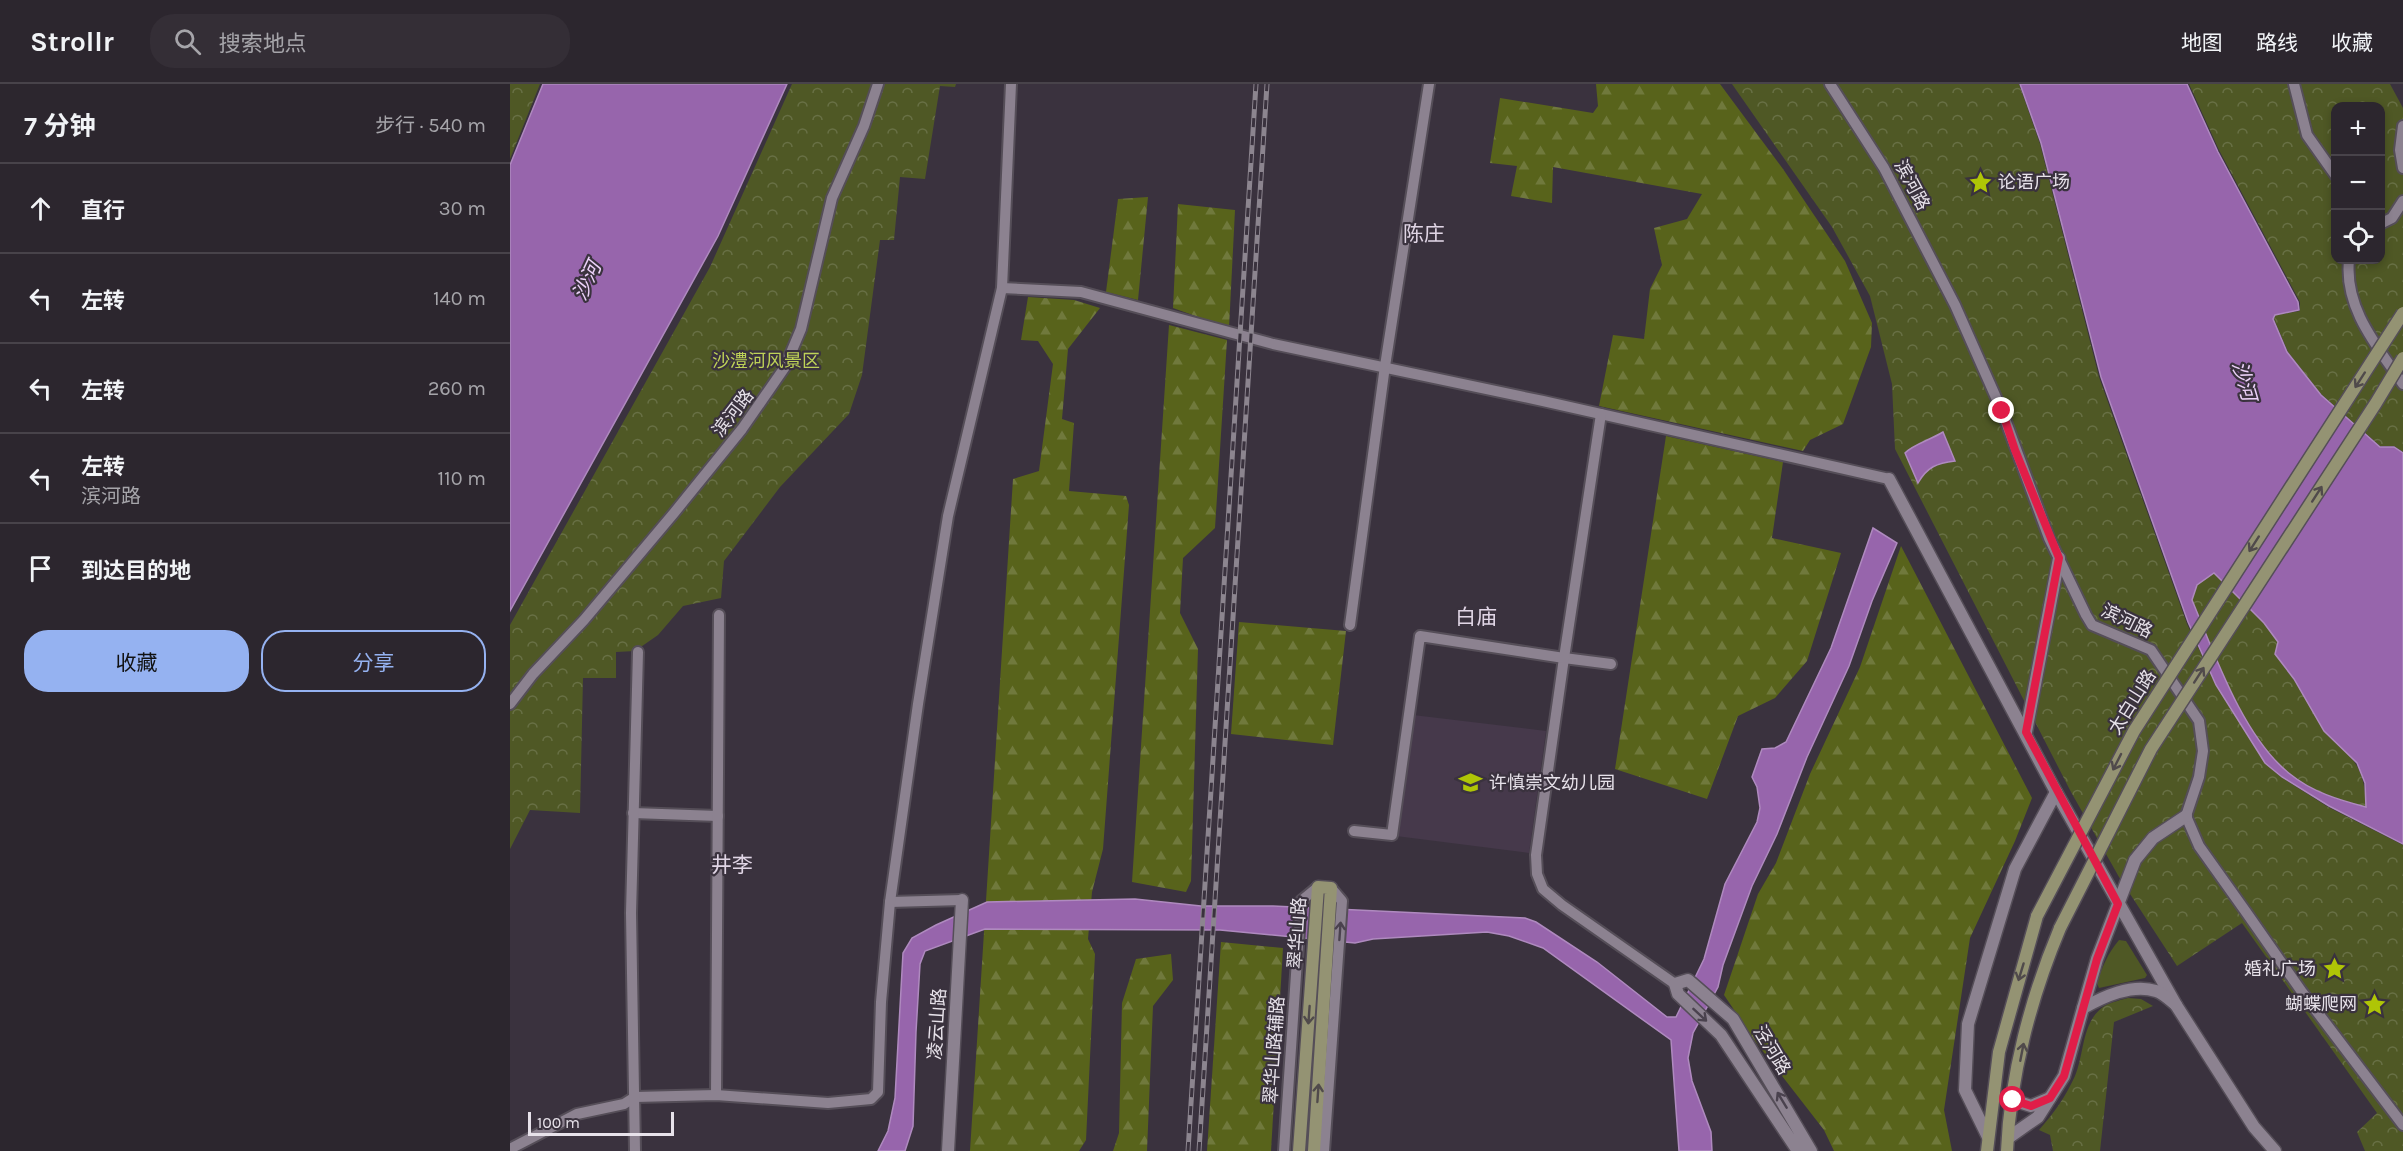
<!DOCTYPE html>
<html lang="zh">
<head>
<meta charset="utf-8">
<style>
  body { margin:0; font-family:Karla,"Noto Sans SC",sans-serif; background:#342e36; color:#f1f3f6 }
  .controls { position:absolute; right:18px; top:18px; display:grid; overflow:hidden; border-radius:12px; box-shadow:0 3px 9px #0003 }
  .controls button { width:54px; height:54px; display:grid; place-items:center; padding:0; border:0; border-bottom:2px solid #48434a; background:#2c262e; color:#f1f3f6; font:30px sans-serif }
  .scale { position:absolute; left:18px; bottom:15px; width:146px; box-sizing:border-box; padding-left:6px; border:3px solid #e7e2ea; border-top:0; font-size:16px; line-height:21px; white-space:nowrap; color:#e7e2ea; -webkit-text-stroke:4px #3a323e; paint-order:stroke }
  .stop { position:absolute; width:18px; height:18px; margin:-14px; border:4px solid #e11d48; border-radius:50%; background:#fff }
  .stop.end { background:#e11d48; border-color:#fff; box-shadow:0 2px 6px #0008 }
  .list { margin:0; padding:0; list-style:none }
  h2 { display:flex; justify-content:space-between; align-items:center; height:78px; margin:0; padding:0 24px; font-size:26px }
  h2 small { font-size:20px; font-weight:400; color:#a6a5aa }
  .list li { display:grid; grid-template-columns:39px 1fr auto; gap:18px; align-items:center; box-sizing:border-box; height:90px; padding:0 24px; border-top:2px solid #48434a }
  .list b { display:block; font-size:22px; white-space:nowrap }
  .list p { margin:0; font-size:20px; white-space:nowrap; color:#a6a5aa }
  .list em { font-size:20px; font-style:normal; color:#a6a5aa }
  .actions { display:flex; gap:12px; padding:18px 24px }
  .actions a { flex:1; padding:14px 0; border:2px solid #95b2f1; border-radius:24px; text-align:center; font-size:21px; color:#95b2f1 }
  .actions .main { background:#95b2f1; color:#111 }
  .icon { flex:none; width:33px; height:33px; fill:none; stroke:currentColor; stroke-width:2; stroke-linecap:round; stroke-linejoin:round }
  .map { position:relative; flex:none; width:1893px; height:1067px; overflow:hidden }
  header { display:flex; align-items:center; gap:36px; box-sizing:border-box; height:84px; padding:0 30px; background:#2c262e; border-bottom:2px solid #48434a }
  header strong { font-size:28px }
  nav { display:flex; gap:33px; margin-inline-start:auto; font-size:21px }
  .search { width:420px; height:54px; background:#342e36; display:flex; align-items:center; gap:15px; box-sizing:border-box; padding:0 21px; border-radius:24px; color:#a6a5aa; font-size:22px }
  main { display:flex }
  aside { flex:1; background:#2c262e }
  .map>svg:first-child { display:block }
  .built { fill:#46394b }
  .forest { fill:url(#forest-firs) }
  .park { fill:url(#park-crowns); fill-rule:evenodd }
  .garden { fill:#4f5825 }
  .water { fill:#9765ac; stroke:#af8abf; stroke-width:1.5; fill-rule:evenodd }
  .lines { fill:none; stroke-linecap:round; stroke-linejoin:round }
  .minor-casing { stroke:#554e58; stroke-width:14 }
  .tertiary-casing { stroke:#554e58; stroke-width:15 }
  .secondary-casing { stroke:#554e58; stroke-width:15 }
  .minor { stroke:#8c8290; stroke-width:10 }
  .tertiary { stroke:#8c8290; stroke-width:12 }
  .secondary { stroke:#949373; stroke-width:12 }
  .rail-casing { stroke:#8c858f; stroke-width:5 }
  .rail { stroke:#3a323e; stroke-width:3; stroke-dasharray:9; stroke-linecap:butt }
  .secondary-bridge-casing { stroke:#554e58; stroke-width:15; stroke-linecap:butt }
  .secondary-bridge { stroke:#949373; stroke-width:12 }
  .oneway { stroke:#504a4b }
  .oneway2 { stroke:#4a424e }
  .route { stroke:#e11d48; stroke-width:8 }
  .labels { text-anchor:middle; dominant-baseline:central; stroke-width:4.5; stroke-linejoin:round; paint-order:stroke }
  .poi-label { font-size:18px; fill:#e7e2ea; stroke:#3a323e; text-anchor:start }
  .street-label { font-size:18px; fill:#e7e2ea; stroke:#3a323e }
  .park-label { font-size:18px; fill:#bed257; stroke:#3a323e }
  .water-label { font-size:20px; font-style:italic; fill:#edd3fa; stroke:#3a323e }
  .quarter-label { font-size:21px; fill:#e0d5e5; stroke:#3a323e }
</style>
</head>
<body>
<header>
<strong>Strollr</strong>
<div class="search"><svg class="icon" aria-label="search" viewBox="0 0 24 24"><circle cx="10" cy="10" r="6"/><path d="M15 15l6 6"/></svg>搜索地点</div>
<nav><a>地图</a><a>路线</a><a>收藏</a></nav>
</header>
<main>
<aside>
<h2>7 分钟<small>步行 · 540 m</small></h2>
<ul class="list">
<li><svg class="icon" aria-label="ahead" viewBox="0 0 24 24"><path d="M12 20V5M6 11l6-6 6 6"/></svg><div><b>直行</b></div><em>30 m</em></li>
<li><svg class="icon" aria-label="left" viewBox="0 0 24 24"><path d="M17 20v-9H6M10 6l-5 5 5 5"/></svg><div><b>左转</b></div><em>140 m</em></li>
<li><svg class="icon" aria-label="left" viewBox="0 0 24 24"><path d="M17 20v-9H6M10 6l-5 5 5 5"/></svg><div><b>左转</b></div><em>260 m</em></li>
<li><svg class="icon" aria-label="left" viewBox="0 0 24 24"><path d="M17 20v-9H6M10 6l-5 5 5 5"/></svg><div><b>左转</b><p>滨河路</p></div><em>110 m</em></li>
<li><svg class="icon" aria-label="arrive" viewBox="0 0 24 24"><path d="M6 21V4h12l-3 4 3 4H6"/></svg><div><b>到达目的地</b></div></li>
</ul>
<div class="actions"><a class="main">收藏</a><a>分享</a></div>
</aside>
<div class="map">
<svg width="1893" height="1067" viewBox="0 0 1893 1067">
  <defs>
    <pattern id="forest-firs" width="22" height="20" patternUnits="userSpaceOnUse" patternTransform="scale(1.5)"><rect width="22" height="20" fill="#58631b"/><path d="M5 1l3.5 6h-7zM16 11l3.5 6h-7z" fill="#70793c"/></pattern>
    <pattern id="park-crowns" width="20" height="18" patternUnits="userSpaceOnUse" patternTransform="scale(1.5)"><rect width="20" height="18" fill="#4f5825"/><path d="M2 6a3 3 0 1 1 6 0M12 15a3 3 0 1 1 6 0" fill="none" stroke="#687045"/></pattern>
  </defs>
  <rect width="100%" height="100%" fill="#3a323e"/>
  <polygon class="built" points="903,631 1036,647 1019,769 886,752"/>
  <g class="forest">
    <polygon points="1086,0 1210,0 1273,85 1335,177 1362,239 1361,263 1333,340 1300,356 1293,367 1089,322 1103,251 1134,255 1140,205 1152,181 1144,144 1177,135 1192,110 1043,83 1042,119 1001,112 1007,82 980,79 990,14 1083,29 1088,22"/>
    <polygon points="638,113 628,216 596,208 608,115"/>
    <polygon points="668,120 725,126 719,244 663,224"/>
    <polygon points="518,213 564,216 590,224 558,265 552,335 564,339 559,407 616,412 619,421 593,765 582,808 578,855 585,870 576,1056 569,1067 460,1067 503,395 529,387 543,280 528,257 511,256"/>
    <polygon points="659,241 717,256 705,444 673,474 670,529 688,565 681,797 676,808 622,798"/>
    <polygon points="1156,352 1273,378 1262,454 1331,469 1297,577 1265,614 1228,632 1197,715 1105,685"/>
    <polygon points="1391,462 1522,714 1505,757 1460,854 1434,1026 1442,1067 1324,1067 1314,1046 1245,957 1214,911 1248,810 1266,779 1300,690 1350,583"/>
    <polygon points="729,538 836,547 823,661 721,650"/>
    <polygon points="711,858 773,864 761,1067 697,1067"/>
    <polygon points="661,870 663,896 643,922 637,1067 603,1067 609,1049 612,919 626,875"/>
  </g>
  <g class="park">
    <polygon points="0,0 30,0 0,75"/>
    <polygon points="282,0 446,0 445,3 430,2 415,95 390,93 384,156 370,156 352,291 339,330 270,403 214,477 211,514 173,522 148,551 125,567 106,568 106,594 73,594 70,729 20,726 0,765 0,541 200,183"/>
    <polygon points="1222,0 1509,0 1530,60 1589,293 1677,540 1706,601 1755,679 1771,693 1818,723 1893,761 1893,1067 1855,1067 1847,1048 1867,1029 1732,839 1667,882 1609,793 1561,708 1385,365 1382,300 1360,212 1322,143"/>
    <path d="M1679,0H1880L1893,24V368L1884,362H1870L1811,310L1778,268L1764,235L1765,231L1790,227V218L1709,66ZM1826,22H1870V176H1826Z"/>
    <path d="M1704,489L1754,539L1768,558L1765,570L1837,669C1853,686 1855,701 1856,723C1829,716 1803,708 1780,690C1733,653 1705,570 1682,516L1687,501Z"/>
    <path d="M1618,914L1631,915L1643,922L1604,938L1590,1067H1543L1540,1051L1529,1046C1544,1029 1556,1012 1565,992C1575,969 1571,936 1596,921C1602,918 1611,916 1618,914Z"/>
  </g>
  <path class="garden" d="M1609,856L1616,857L1637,891L1635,894L1589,904L1587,899C1592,883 1598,869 1609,856Z"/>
  <g class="water">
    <polygon points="33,0 277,0 208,152 0,527 0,81"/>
    <path d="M1510,0H1677L1708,68L1788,218L1789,226L1765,231L1763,235L1777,268L1811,311L1870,363H1884L1893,369V760L1819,722L1772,693L1755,679L1706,601L1678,538L1591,293L1531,59ZM1704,489L1754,539L1768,558L1765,570L1784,595L1814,647L1847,679L1855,699L1856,723C1829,716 1802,708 1780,690C1733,653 1705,571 1682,516L1687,501Z"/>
    <path d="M1433,348L1445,377C1427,379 1417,383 1408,399L1395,369C1402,361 1422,355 1433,348Z"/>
    <polygon points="1363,444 1387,459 1362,517 1339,582 1297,673 1267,750 1242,802 1213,881 1208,903 1183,949 1178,974 1182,997 1201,1048 1202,1067 1169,1067 1161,956 1033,864 999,852 977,848 863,855 845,859 710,846 475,845 415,867 410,880 406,948 403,1042 395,1067 368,1067 378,1047 385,1014 393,869 402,854 426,841 477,818 625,815 691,822 763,822 1015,834 1026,838 1087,878 1157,933 1166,933 1194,875 1215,800 1247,738 1250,724 1247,703 1242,693 1252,665 1265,664 1276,658 1321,564"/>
  </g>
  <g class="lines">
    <defs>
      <g id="minor">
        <polyline points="1320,0 1374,84 1445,221 1492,327 1539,454 1576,531 1582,541 1641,566 1689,637 1693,667 1689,693 1676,732 1689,762 1736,828 1792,908 1893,1041"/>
        <polyline points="1784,0 1797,51 1826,92"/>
        <polyline points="1893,42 1890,66 1893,84"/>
        <polyline points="1870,140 1882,134 1893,117"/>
        <path d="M1839,176C1834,224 1867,262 1893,300"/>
        <polyline points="492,204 571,208 763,260 1033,317 1379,395"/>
        <polyline points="840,541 875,282 919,0"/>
        <polyline points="1101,580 1054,574 1026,771 1027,790 1033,805 1052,821 1165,900"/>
        <polyline points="0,620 23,590 74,536 164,429 232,345 275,283 291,245 322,114 354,42 368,0"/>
        <polyline points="123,729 208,732"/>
        <polyline points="844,747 882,751 910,552 1054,574 1091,330"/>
        <polyline points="380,818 452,816"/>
        <polyline points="206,1011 209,531"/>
        <polyline points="0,1065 67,1030 114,1020 125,1013 206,1011 318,1019 361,1015 368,1008 371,918 380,818 408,620 438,432 492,204 501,0"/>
        <polyline points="125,1067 121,829 128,568"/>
        <polyline points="774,1067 791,817 808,803"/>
        <polyline points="814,1067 832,817 821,804"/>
      </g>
      <g id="tertiary">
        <polyline points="1379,395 1546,708 1666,921"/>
        <polyline points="1516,648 1549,474"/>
        <polyline points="1573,924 1587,875 1625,776 1643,754 1676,732"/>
        <polyline points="1503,1016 1521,1022 1540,1014"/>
        <polyline points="1478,1053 1455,1006 1458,940 1505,785 1546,708"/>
        <path d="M1498,1054L1528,1033L1554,992L1573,924C1593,913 1622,899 1646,907C1653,909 1660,916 1666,921L1744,1043L1765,1067"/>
        <polyline points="438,1067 452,816"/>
        <polyline points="1288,1067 1211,951 1168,910 1165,900 1178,896 1223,935 1301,1067"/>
      </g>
      <g id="secondary">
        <polyline points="789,1067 808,803 821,804 804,1067"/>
        <polyline points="1477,1067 1489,968 1527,832"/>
        <path d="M1497,1067C1500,992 1521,913 1550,844"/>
      </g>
    </defs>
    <use href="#minor" class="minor-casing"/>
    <use href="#tertiary" class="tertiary-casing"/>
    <use href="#secondary" class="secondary-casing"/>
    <use href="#minor" class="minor"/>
    <use href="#tertiary" class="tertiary"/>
    <use href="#secondary" class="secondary"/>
    <defs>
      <g id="rail">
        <polyline points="678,1067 746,0"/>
        <polyline points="689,1067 757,0"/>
      </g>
    </defs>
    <use href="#rail" class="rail-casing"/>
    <use href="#rail" class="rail"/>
    <defs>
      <g id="secondary-bridge">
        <polyline points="1527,832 1624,647 1893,229"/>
        <polyline points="1550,844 1641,665 1866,319 1893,274"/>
      </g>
    </defs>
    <use href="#secondary-bridge" class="secondary-bridge-casing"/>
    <use href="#secondary-bridge" class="secondary-bridge"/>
  </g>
  <defs><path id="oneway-shaft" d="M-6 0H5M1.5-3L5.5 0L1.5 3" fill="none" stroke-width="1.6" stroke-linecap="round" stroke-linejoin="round" transform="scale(1.5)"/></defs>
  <g class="oneway">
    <use href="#oneway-shaft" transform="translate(1850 296) rotate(123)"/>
    <use href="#oneway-shaft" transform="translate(1807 410) rotate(-57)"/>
    <use href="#oneway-shaft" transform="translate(1744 460) rotate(123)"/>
    <use href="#oneway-shaft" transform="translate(1689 591) rotate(-57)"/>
    <use href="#oneway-shaft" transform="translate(1607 678) rotate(117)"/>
    <use href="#oneway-shaft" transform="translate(1511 888) rotate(107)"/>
    <use href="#oneway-shaft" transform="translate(799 931) rotate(94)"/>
    <use href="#oneway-shaft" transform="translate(1512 968) rotate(-79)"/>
    <use href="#oneway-shaft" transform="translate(808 1009) rotate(-86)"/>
  </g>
  <g class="oneway2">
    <use href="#oneway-shaft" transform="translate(830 847) rotate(-86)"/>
    <use href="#oneway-shaft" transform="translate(1190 931) rotate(43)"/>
    <use href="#oneway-shaft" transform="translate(1272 1016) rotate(-121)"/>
  </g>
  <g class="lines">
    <polyline class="route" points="1492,327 1505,366 1549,474 1516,648 1608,820 1587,875 1554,992 1540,1014 1521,1022 1503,1016"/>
  </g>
  <defs>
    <symbol id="sight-bare" viewBox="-9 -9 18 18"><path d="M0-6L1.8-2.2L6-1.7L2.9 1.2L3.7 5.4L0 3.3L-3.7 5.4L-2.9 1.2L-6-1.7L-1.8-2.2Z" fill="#afc506" stroke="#3a323e" stroke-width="2.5" paint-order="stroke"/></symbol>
    <symbol id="school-bare" viewBox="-9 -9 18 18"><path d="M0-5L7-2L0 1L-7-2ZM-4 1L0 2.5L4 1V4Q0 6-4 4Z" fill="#afc506" stroke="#3a323e" stroke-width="2.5" paint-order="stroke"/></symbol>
  </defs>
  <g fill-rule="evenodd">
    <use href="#sight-bare" x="1454" y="82" width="33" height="33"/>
    <use href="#school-bare" x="944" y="682" width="33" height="33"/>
    <use href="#sight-bare" x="1808" y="868" width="33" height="33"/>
    <use href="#sight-bare" x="1848" y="904" width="33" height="33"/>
  </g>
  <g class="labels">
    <g class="poi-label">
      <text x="1488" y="98">论语广场</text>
      <text x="979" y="699">许慎崇文幼儿园</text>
      <text x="1806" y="885" text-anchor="end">婚礼广场</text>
      <text x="1847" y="920" text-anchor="end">蝴蝶爬网</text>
    </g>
    <g class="street-label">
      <text transform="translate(1402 101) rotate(62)">滨河路</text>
      <text transform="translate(223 329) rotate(-52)">滨河路</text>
      <text transform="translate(1617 537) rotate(26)">滨河路</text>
      <text transform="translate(1622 618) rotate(-58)">太白山路</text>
      <text transform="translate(787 849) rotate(-86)">翠华山路</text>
      <text transform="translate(427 940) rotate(-86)">凌云山路</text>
      <text transform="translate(764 966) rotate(-86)">翠华山路辅路</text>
      <text transform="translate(1262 966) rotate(59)">泾河路</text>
    </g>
    <g class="park-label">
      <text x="256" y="277">沙澧河风景区</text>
    </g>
    <g class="water-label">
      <text transform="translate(77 197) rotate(-65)">沙河</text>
      <text transform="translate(1734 297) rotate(74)">沙河</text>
    </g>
    <g class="quarter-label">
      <text x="914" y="150">陈庄</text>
      <text x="966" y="533">白庙</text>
      <text x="222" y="781">井李</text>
    </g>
  </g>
</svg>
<div class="controls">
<button>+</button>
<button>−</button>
<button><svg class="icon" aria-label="locate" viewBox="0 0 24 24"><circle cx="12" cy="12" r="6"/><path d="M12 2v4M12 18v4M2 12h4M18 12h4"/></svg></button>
</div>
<div class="scale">100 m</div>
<div class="stop" style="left:1503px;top:1016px"></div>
<div class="stop end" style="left:1492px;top:327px"></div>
</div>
</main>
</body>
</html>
